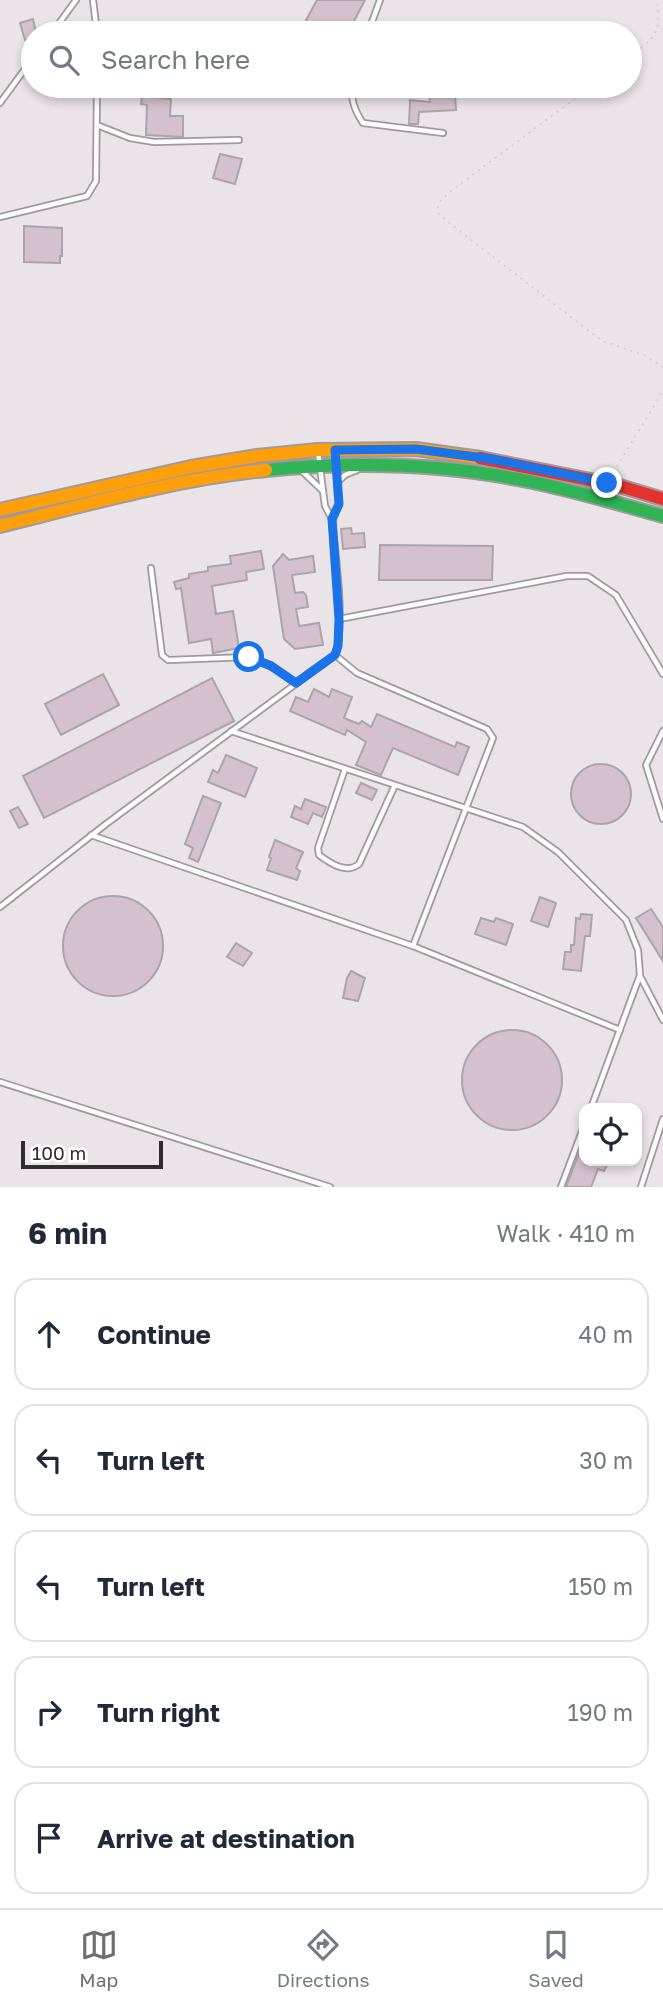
<!DOCTYPE html>
<html lang="en">
<head>
<meta charset="utf-8">
<style>
  body { margin:0; font-family:"Golos Text",sans-serif; background:#f2f2f3; color:#1f2937 }
  .controls { position:absolute; right:21px; bottom:21px; display:grid; overflow:hidden; border-radius:14px; box-shadow:0 4px 10px #0003 }
  .controls button { width:63px; height:63px; display:grid; place-items:center; padding:0; border:0; border-bottom:2px solid #e0e1e3; background:#fff; color:#1f2937; font:35px sans-serif }
  .scale { position:absolute; left:21px; bottom:18px; width:142px; box-sizing:border-box; padding-left:7px; border:4px solid #322d30; border-top:0; font-size:19px; line-height:24px; white-space:nowrap; color:#322d30; -webkit-text-stroke:5px #fff; paint-order:stroke }
  .stop { position:absolute; width:21px; height:21px; margin:-16px; border:5px solid #1a73e8; border-radius:50%; background:#fff }
  .stop.end { background:#1a73e8; border-color:#fff; box-shadow:0 2px 7px #0008 }
  .list { margin:0; padding:0; list-style:none }
  h2 { display:flex; justify-content:space-between; align-items:center; height:91px; margin:0; padding:0 28px; font-size:30px }
  h2 small { font-size:23px; font-weight:400; color:#747a83 }
  .list li { display:grid; grid-template-columns:46px 1fr auto; gap:21px; align-items:center; box-sizing:border-box; height:112px; margin:0 14px 14px; padding:0 14px; border:2px solid #e0e1e3; border-radius:21px }
  .list b { display:block; font-size:26px; white-space:nowrap }
  .list em { font-size:23px; font-style:normal; color:#747a83 }
  .icon { flex:none; width:38px; height:38px; fill:none; stroke:currentColor; stroke-width:2; stroke-linecap:round; stroke-linejoin:round }
  .map { position:relative; flex:none; width:663px; height:1187px; overflow:hidden }
  .search { position:absolute; background:#fff; box-shadow:0 4px 10px #0003; left:21px; right:21px; top:21px; height:77px; display:flex; align-items:center; gap:18px; box-sizing:border-box; padding:0 24px; border-radius:38px; color:#747a83; font-size:26px }
  .sheet { height:721px; background:#fff }
  nav { display:flex; justify-content:space-around; align-items:center; box-sizing:border-box; height:98px; border-top:2px solid #e0e1e3; background:#fff; font-size:19px; color:#747a83 }
  nav a { display:grid; justify-items:center; gap:4px }
  nav .on { color:#726d70 }
  .map>svg:first-child { display:block }
  .building { fill:#d4c1cd; stroke:#aaa5a8; stroke-width:2 }
  .lines { fill:none; stroke-linecap:round; stroke-linejoin:round }
  .lane-casing { stroke:#a09a9d; stroke-width:8 }
  .fast-casing { stroke:#a09a9d; stroke-width:16 }
  .slow-casing { stroke:#a09a9d; stroke-width:16 }
  .jam-casing { stroke:#a09a9d; stroke-width:16 }
  .path { stroke:#d2d0d2; stroke-width:2; stroke-dasharray:2 5; stroke-linecap:butt }
  .lane { stroke:#fcfbfb; stroke-width:4.5 }
  .fast { stroke:#30b455; stroke-width:12 }
  .slow { stroke:#ff9f0a; stroke-width:12 }
  .jam { stroke:#e5322d; stroke-width:12 }
  .route { stroke:#1a73e8; stroke-width:9 }
</style>
</head>
<body>
<div class="map">
<svg width="663" height="1187" viewBox="0 0 663 1187">
  <rect width="100%" height="100%" fill="#eae3e7"/>
  <g class="building">
    <polygon points="317,0 365,0 348,33 299,33"/>
    <polygon points="33,19 36,33 33,33 33,38 25,40 20,23"/>
    <polygon points="455,92 456,110 419,112 418,124 409,124 410,100 430,102 429,94"/>
    <polygon points="142,96 171,99 170,116 183,116 183,137 146,135 147,105 141,104"/>
    <polygon points="220,154 242,159 235,184 213,178"/>
    <polygon points="24,226 62,228 62,256 60,256 60,263 24,262"/>
    <polygon points="351,528 352,534 364,533 365,547 343,549 341,529"/>
    <polygon points="380,545 493,546 492,580 379,580"/>
    <polygon points="261,551 264,569 246,572 247,580 212,586 216,614 233,611 239,648 213,653 211,639 189,643 181,588 176,589 174,582 189,578 189,574 208,571 208,567 231,564 230,556"/>
    <polygon points="283,554 289,560 313,556 315,572 292,575 295,593 303,592 306,595 308,607 296,609 299,626 319,623 323,645 295,649 284,639 273,566"/>
    <polygon points="103,674 119,705 61,735 45,704"/>
    <polygon points="212,678 234,721 44,818 23,776"/>
    <polygon points="314,689 329,697 332,689 352,697 344,718 359,724 362,721 371,727 377,714 455,747 457,742 469,747 458,775 393,748 381,775 356,765 366,742 347,730 345,735 290,711 296,697 308,702"/>
    <polygon points="226,755 257,768 245,797 208,782 213,770 218,773"/>
    <circle cx="601" cy="794" r="30"/>
    <polygon points="361,783 377,790 372,800 356,793"/>
    <polygon points="203,796 221,803 198,862 189,858 193,848 185,844"/>
    <polygon points="305,799 326,807 322,817 313,813 308,824 291,817 295,806 301,809"/>
    <polygon points="18,807 28,824 19,828 10,811"/>
    <polygon points="275,840 303,852 296,868 300,871 297,880 267,870 271,858 269,857"/>
    <circle cx="113" cy="946" r="50"/>
    <polygon points="540,897 556,903 548,927 531,921"/>
    <polygon points="651,909 663,927 663,961 636,918"/>
    <polygon points="581,914 592,915 590,936 585,936 581,971 563,969 565,952 571,952 571,945 574,945 576,918 580,919"/>
    <polygon points="481,918 494,922 496,918 513,924 506,945 475,934"/>
    <polygon points="236,943 252,953 243,966 227,957"/>
    <polygon points="351,971 365,978 358,1001 343,998 347,978"/>
    <circle cx="512" cy="1080" r="50"/>
    <polygon points="583,1143 584,1144 584,1161 609,1161 604,1171 598,1169 591,1187 566,1187"/>
  </g>
  <g class="lines">
    <defs>
      <g id="lane">
        <polyline points="93,0 97,33"/>
        <polyline points="52,33 76,0"/>
        <polyline points="368,33 380,0"/>
        <path d="M352,86C351,101 355,111 363,123L443,133"/>
        <polyline points="0,103 33,58"/>
        <polyline points="97,125 130,138 154,142 239,140"/>
        <polyline points="0,217 87,196 96,181 97,86"/>
        <polyline points="318,451 323,491"/>
        <polyline points="336,453 337,482"/>
        <polyline points="333,519 339,504 337,483 345,475 357,470"/>
        <polyline points="151,568 162,655 168,660 249,657 271,665 296,683"/>
        <polyline points="339,619 567,576 588,576 616,595 663,674"/>
        <polyline points="335,655 357,673 487,729 493,738 413,946"/>
        <polyline points="231,731 523,827 558,852 626,920 638,950 640,975 591,1108"/>
        <polyline points="663,731 646,765 663,819"/>
        <path d="M345,769L318,848L319,855C331,864 347,874 359,864L395,785"/>
        <polyline points="91,835 413,946 620,1030"/>
        <path d="M0,907L106,824L335,655C346,625 335,554 332,519L325,506L323,491L300,469"/>
        <polyline points="640,976 663,1020"/>
        <polyline points="0,1082 330,1187"/>
        <polyline points="561,1187 584,1126"/>
        <polyline points="641,1187 663,1119"/>
      </g>
      <path id="fast" d="M266,470C349,462 435,463 517,479C567,488 615,503 663,516"/>
      <g id="slow">
        <polyline points="0,510 191,467 257,456 318,450 416,449 480,458"/>
        <path d="M0,526C88,504 176,479 266,470"/>
      </g>
      <polyline id="jam" points="480,458 616,485 663,499"/>
    </defs>
    <use href="#lane" class="lane-casing"/>
    <use href="#fast" class="fast-casing"/>
    <use href="#slow" class="slow-casing"/>
    <use href="#jam" class="jam-casing"/>
    <g class="path">
      <path d="M630,57C654,37 663,34 656,0"/>
      <path d="M592,86L451,191C442,199 435,203 439,215L602,341L646,356L663,367"/>
      <polyline points="613,473 663,391"/>
    </g>
    <use href="#lane" class="lane"/>
    <use href="#fast" class="fast"/>
    <use href="#slow" class="slow"/>
    <use href="#jam" class="jam"/>
  </g>
  <g class="lines">
    <polyline class="route" points="249,657 271,666 296,683 335,655 338,646 339,619 332,519 339,504 335,450 416,449 491,459 607,483"/>
  </g>
</svg>
<div class="controls">
<button><svg class="icon" aria-label="locate" viewBox="0 0 24 24"><circle cx="12" cy="12" r="6"/><path d="M12 2v4M12 18v4M2 12h4M18 12h4"/></svg></button>
</div>
<div class="scale">100 m</div>
<div class="stop" style="left:249px;top:657px"></div>
<div class="stop end" style="left:607px;top:483px"></div>
<div class="search"><svg class="icon" aria-label="search" viewBox="0 0 24 24"><circle cx="10" cy="10" r="6"/><path d="M15 15l6 6"/></svg>Search here</div>
</div>
<section class="sheet">
<h2>6 min<small>Walk · 410 m</small></h2>
<ul class="list">
<li><svg class="icon" aria-label="ahead" viewBox="0 0 24 24"><path d="M12 20V5M6 11l6-6 6 6"/></svg><div><b>Continue</b></div><em>40 m</em></li>
<li><svg class="icon" aria-label="left" viewBox="0 0 24 24"><path d="M17 20v-9H6M10 6l-5 5 5 5"/></svg><div><b>Turn left</b></div><em>30 m</em></li>
<li><svg class="icon" aria-label="left" viewBox="0 0 24 24"><path d="M17 20v-9H6M10 6l-5 5 5 5"/></svg><div><b>Turn left</b></div><em>150 m</em></li>
<li><svg class="icon" aria-label="right" viewBox="0 0 24 24"><path d="M7 20v-9h11M14 6l5 5-5 5"/></svg><div><b>Turn right</b></div><em>190 m</em></li>
<li><svg class="icon" aria-label="arrive" viewBox="0 0 24 24"><path d="M6 21V4h12l-3 4 3 4H6"/></svg><div><b>Arrive at destination</b></div></li>
</ul>
</section>
<nav>
<a class="on"><svg class="icon" aria-label="map" viewBox="0 0 24 24"><path d="M3 6l6-2 6 2 6-2v14l-6 2-6-2-6 2zM9 4v14M15 6v14"/></svg>Map</a>
<a><svg class="icon" aria-label="directions" viewBox="0 0 24 24"><path d="M12 3l9 9-9 9-9-9zM9 14v-3h6M13 9l2 2-2 2"/></svg>Directions</a>
<a><svg class="icon" aria-label="saved" viewBox="0 0 24 24"><path d="M7 4h10v16l-5-4-5 4z"/></svg>Saved</a>
</nav>
</body>
</html>
